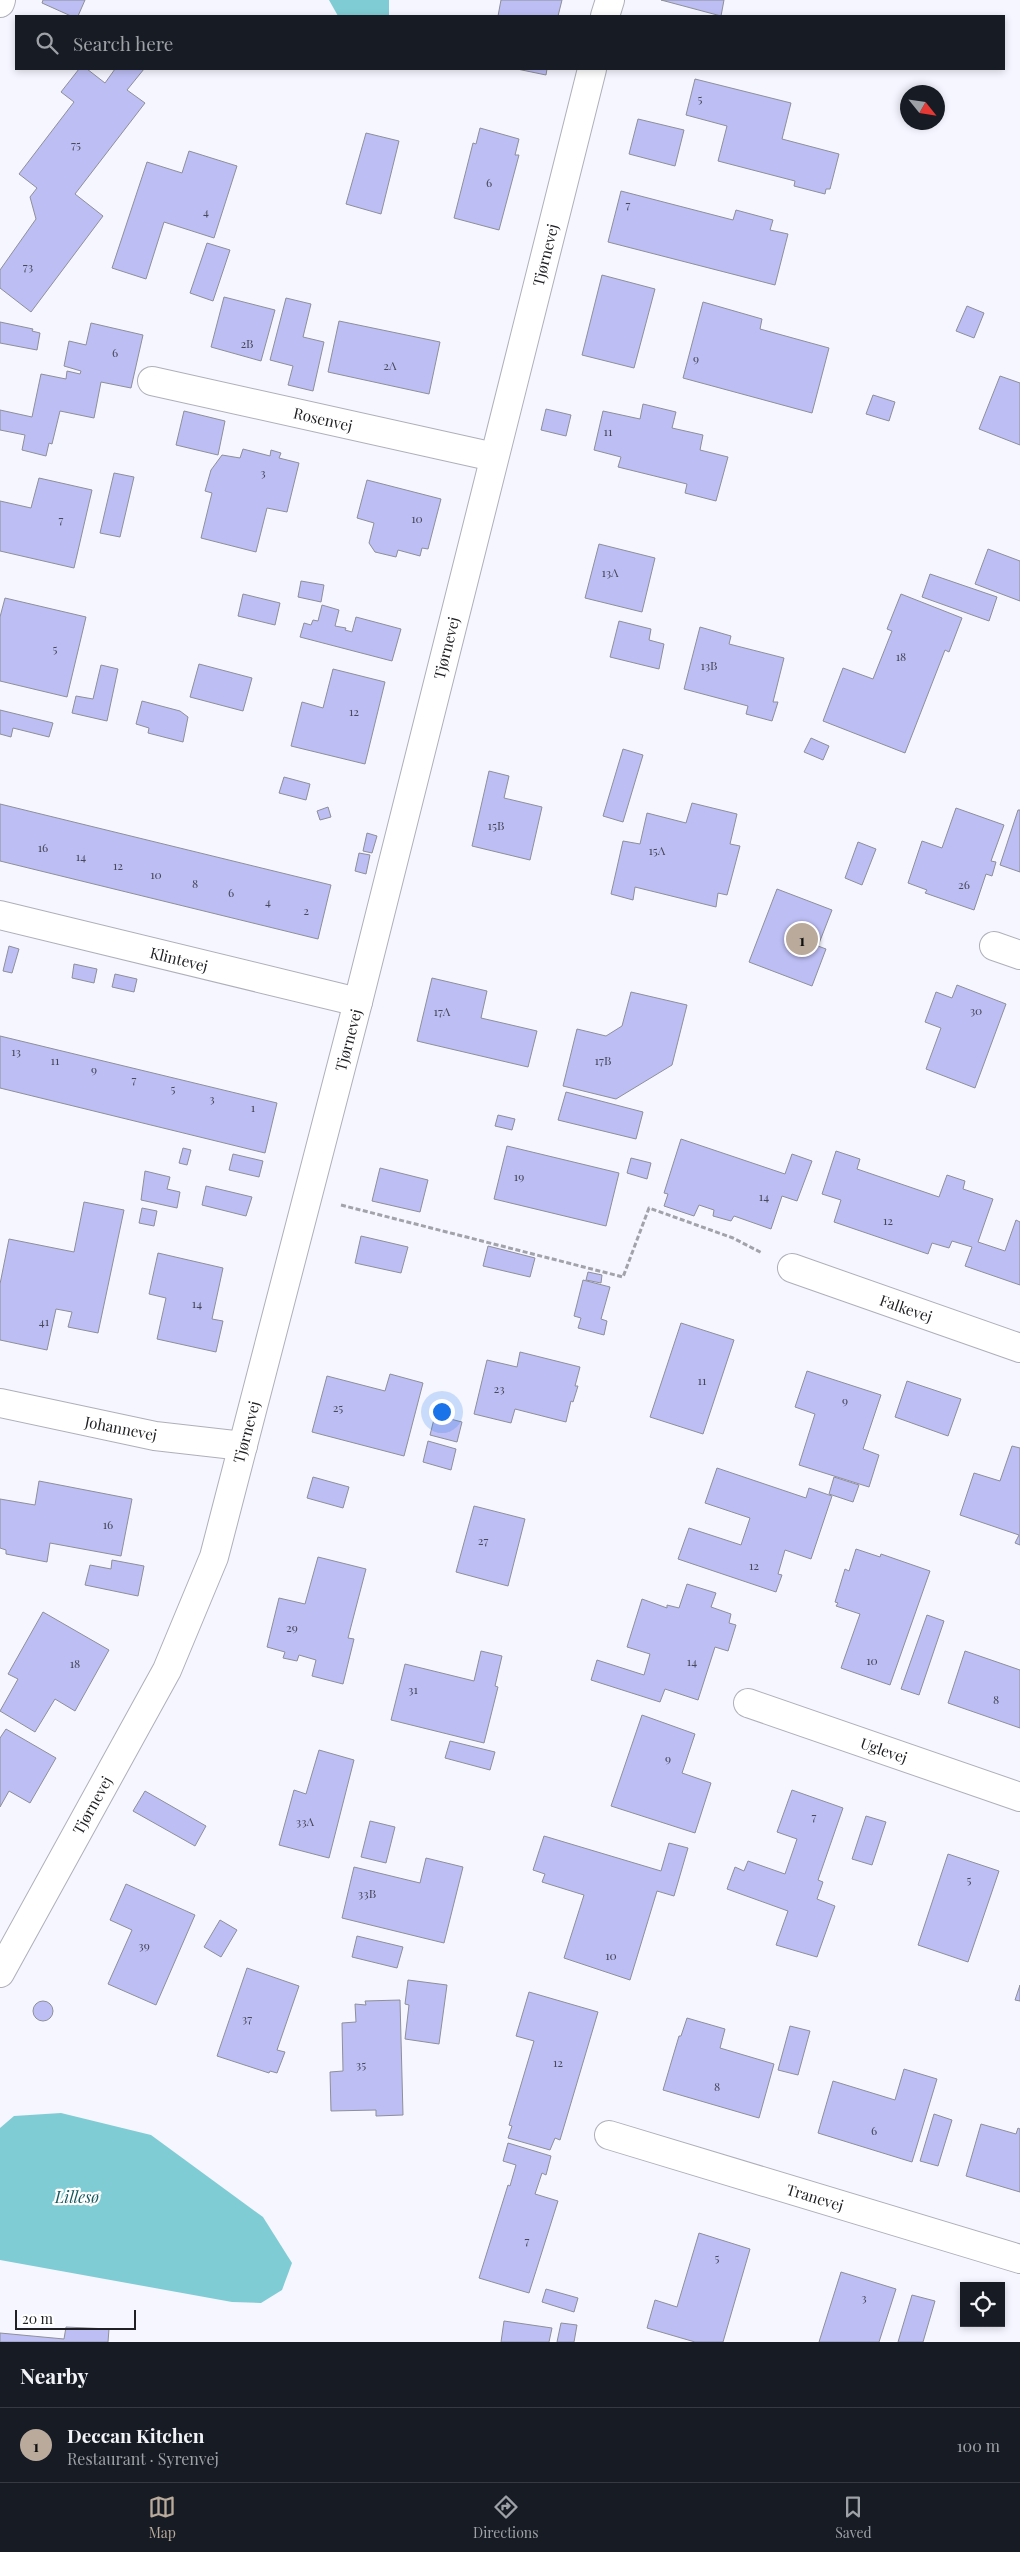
<!DOCTYPE html>
<html lang="en">
<head>
<meta charset="utf-8">
<style>
  body { margin:0; font-family:"Playfair Display",serif; background:#20242c; color:#f1f3f6 }
  .controls { position:absolute; right:15px; bottom:15px; display:grid; overflow:hidden; border-radius:0px; box-shadow:0 2px 8px #0003 }
  .controls button { width:45px; height:45px; display:grid; place-items:center; padding:0; border:0; border-bottom:1px solid #363941; background:#171b24; color:#f1f3f6; font:25px sans-serif }
  .compass { position:absolute; left:900px; top:85px; width:45px; height:45px; border-radius:50%; background:#171b24; box-shadow:0 2px 8px #0003; rotate:120deg }
  .scale { position:absolute; left:15px; bottom:12px; width:121px; box-sizing:border-box; padding-left:5px; border:2px solid #202024; border-top:0; font-size:14px; line-height:18px; white-space:nowrap; color:#202024; -webkit-text-stroke:4px #fff; paint-order:stroke }
  .you { position:absolute; left:441px; top:1411px; width:18px; height:18px; margin:-12px; border:4px solid #fff; border-radius:50%; background:#1a73e8; box-shadow:0 0 0 8px #1a73e833 }
  .badge { display:grid; place-items:center; width:32px; height:32px; border-radius:50%; background:#b9aa9b; color:#111; font-size:16px; font-weight:700 }
  .pin { position:absolute; translate:-50% -50%; border:2px solid #fff; box-shadow:0 1px 5px #0006 }
  .list { margin:0; padding:0; list-style:none }
  h2 { display:flex; justify-content:space-between; align-items:center; height:65px; margin:0; padding:0 20px; font-size:21px }
  h2 small { font-size:16px; font-weight:400; color:#9ea1a6 }
  .list li { display:grid; grid-template-columns:32px 1fr auto; gap:15px; align-items:center; box-sizing:border-box; height:75px; padding:0 20px; border-top:1px solid #363941 }
  .list b { display:block; font-size:19px; white-space:nowrap }
  .list p { margin:0; font-size:16px; white-space:nowrap; color:#9ea1a6 }
  .list em { font-size:16px; font-style:normal; color:#9ea1a6 }
  .icon { flex:none; width:28px; height:28px; fill:none; stroke:currentColor; stroke-width:2; stroke-linecap:round; stroke-linejoin:round }
  .map { position:relative; flex:none; width:1020px; height:2342px; overflow:hidden }
  .search { position:absolute; background:#171b24; box-shadow:0 2px 8px #0003; left:15px; right:15px; top:15px; height:55px; display:flex; align-items:center; gap:12px; box-sizing:border-box; padding:0 18px; border-radius:0px; color:#9ea1a6; font-size:19px }
  .sheet { height:140px; background:#171b24 }
  nav { display:flex; justify-content:space-around; align-items:center; box-sizing:border-box; height:70px; border-top:1px solid #363941; background:#171b24; font-size:14px; color:#9ea1a6 }
  nav a { display:grid; justify-items:center; gap:2px }
  nav .on { color:#b9aa9b }
  .map>svg:first-child { display:block }
  .water { fill:#80ccd4 }
  .building { fill:#bdbef4; stroke:#8e8f98 }
  .lines { fill:none; stroke-linecap:round; stroke-linejoin:round }
  .street-casing { stroke:#afafba; stroke-width:30 }
  .path { stroke:#a2a3aa; stroke-width:3; stroke-dasharray:5 2.5; stroke-linecap:butt }
  .street { stroke:#fff; stroke-width:28 }
  .labels { text-anchor:middle; dominant-baseline:central; stroke-width:4.5; stroke-linejoin:round; paint-order:stroke }
  .number-label { font-size:12px; fill:#474858 }
  .street-label { font-size:15px; fill:#202024; stroke:#fff }
  .water-label { font-size:16px; font-style:italic; fill:#17585e; stroke:#fff }
</style>
</head>
<body>
<div class="map">
<svg width="1020" height="2342" viewBox="0 0 1020 2342">
  <rect width="100%" height="100%" fill="#f5f6ff"/>
  <g class="water">
    <polygon points="329,0 389,0 389,16 338,16"/>
    <polygon points="61,2113 151,2135 263,2217 292,2263 282,2290 261,2303 232,2302 0,2260 0,2128 14,2116"/>
  </g>
  <g class="building">
    <polygon points="43,0 85,0 78,16 71,16 42,3"/>
    <polygon points="501,0 562,0 558,16 498,16"/>
    <polygon points="661,0 724,0 721,16"/>
    <polygon points="79,69 87,69 105,83 115,69 144,69 127,90 145,103 75,194 103,216 31,312 0,288 0,270 36,219 30,197 37,188 19,174 74,102 61,92"/>
    <polygon points="517,69 547,69 546,75"/>
    <polygon points="695,79 791,103 782,139 839,154 830,189 826,189 825,194 794,186 795,181 718,161 727,126 686,115"/>
    <polygon points="638,119 684,130 675,166 629,154"/>
    <polygon points="480,128 519,139 515,155 519,155 499,230 454,218 473,143 476,144"/>
    <polygon points="366,133 399,141 381,214 346,204"/>
    <polygon points="189,151 237,166 214,238 164,222 146,279 112,268 147,162 182,173"/>
    <polygon points="621,191 733,220 736,210 773,220 770,230 788,234 775,285 608,242"/>
    <polygon points="207,243 230,250 213,301 190,293"/>
    <polygon points="602,275 655,289 634,368 582,355"/>
    <polygon points="224,297 275,310 261,361 211,347"/>
    <polygon points="286,298 311,304 303,337 324,342 313,391 288,385 293,366 270,360"/>
    <polygon points="703,302 762,319 760,329 829,348 812,413 683,378"/>
    <polygon points="967,306 984,313 974,338 956,331"/>
    <polygon points="339,321 440,342 429,394 328,372"/>
    <polygon points="0,322 33,329 32,331 40,333 37,350 0,343"/>
    <polygon points="91,323 143,335 131,388 101,382 94,418 60,411 52,444 49,443 46,456 22,450 25,435 0,430 0,410 32,417 41,374 66,379 67,371 80,374 81,371 64,366 69,341 86,345"/>
    <polygon points="1000,376 1020,383 1020,445 979,429"/>
    <polygon points="873,395 895,402 889,421 866,414"/>
    <polygon points="643,404 676,412 672,428 703,435 700,450 728,457 716,501 685,493 687,484 618,467 621,457 594,450 603,411 640,419"/>
    <polygon points="546,409 571,415 566,436 541,430"/>
    <polygon points="184,411 225,421 218,455 176,445"/>
    <polygon points="243,449 270,456 271,450 281,453 279,458 299,463 287,512 267,508 256,552 201,538 212,493 205,491 211,470 222,455 240,458"/>
    <polygon points="114,473 134,477 120,537 100,533"/>
    <polygon points="39,478 92,490 74,568 0,551 0,501 31,508"/>
    <polygon points="367,480 441,499 428,549 422,548 420,556 398,550 396,557 375,552 369,543 374,523 357,518"/>
    <polygon points="599,544 655,558 642,612 585,598"/>
    <polygon points="988,549 1020,561 1020,601 975,584"/>
    <polygon points="930,574 997,597 989,621 922,597"/>
    <polygon points="301,581 324,585 321,602 298,597"/>
    <polygon points="243,594 280,603 275,625 238,616"/>
    <polygon points="901,594 962,618 949,652 945,650 905,753 823,721 843,668 873,679 892,631 887,629"/>
    <polygon points="5,598 86,617 67,697 0,681 0,617"/>
    <polygon points="322,605 339,610 335,626 346,628 345,630 352,632 356,617 401,629 392,661 300,637 304,623 311,625 313,620 318,621"/>
    <polygon points="619,621 651,629 649,640 664,644 659,669 610,657"/>
    <polygon points="700,627 731,636 729,644 784,658 773,702 778,702 772,721 746,714 748,706 684,689"/>
    <polygon points="199,664 252,678 243,711 190,697"/>
    <polygon points="101,665 118,669 107,721 72,713 76,696 93,699"/>
    <polygon points="333,669 385,682 365,764 291,746 302,702 323,708"/>
    <polygon points="142,701 180,711 188,717 183,742 148,733 149,728 136,724"/>
    <polygon points="0,710 53,723 49,737 13,728 11,737 0,734"/>
    <polygon points="811,738 829,746 823,760 804,752"/>
    <polygon points="623,749 643,755 623,822 603,816"/>
    <polygon points="489,771 509,776 504,798 542,807 530,860 472,846"/>
    <polygon points="284,777 310,784 306,800 279,793"/>
    <polygon points="692,803 737,814 730,844 740,846 727,895 718,893 716,907 635,887 633,900 611,894 623,841 640,844 647,813 686,823"/>
    <polygon points="0,804 331,885 318,939 0,861"/>
    <polygon points="328,807 331,817 320,820 317,811"/>
    <polygon points="956,808 1004,825 991,861 996,862 992,876 986,874 974,910 925,893 927,890 908,883 922,841 942,848"/>
    <polygon points="1018,810 1020,810 1020,872 1000,865"/>
    <polygon points="367,833 377,836 372,853 363,851"/>
    <polygon points="858,842 876,849 862,885 845,878"/>
    <polygon points="359,853 370,855 366,874 355,871"/>
    <polygon points="777,889 832,910 818,946 826,949 812,986 749,962"/>
    <polygon points="9,946 19,949 12,973 3,971"/>
    <polygon points="74,964 97,969 94,983 72,978"/>
    <polygon points="115,974 137,979 134,992 112,987"/>
    <polygon points="432,978 487,991 481,1018 537,1031 528,1067 417,1041"/>
    <polygon points="957,985 1006,1004 975,1088 926,1069 941,1028 925,1022 936,992 952,998"/>
    <polygon points="631,992 687,1005 672,1065 616,1099 563,1086 577,1029 606,1036 622,1026"/>
    <polygon points="0,1036 277,1103 265,1153 0,1088"/>
    <polygon points="566,1092 643,1112 636,1139 558,1120"/>
    <polygon points="498,1115 515,1119 512,1130 495,1126"/>
    <polygon points="681,1139 785,1174 792,1154 812,1161 797,1201 782,1196 771,1229 734,1216 731,1221 713,1216 714,1210 699,1205 694,1216 664,1206 668,1194 664,1193"/>
    <polygon points="507,1146 619,1173 606,1226 494,1199"/>
    <polygon points="183,1148 191,1150 187,1165 179,1163"/>
    <polygon points="836,1151 860,1159 857,1169 939,1197 947,1175 965,1181 963,1189 993,1199 978,1242 1005,1251 1016,1220 1020,1222 1020,1285 965,1266 972,1247 952,1241 949,1248 932,1243 928,1254 834,1222 841,1200 822,1194"/>
    <polygon points="233,1154 263,1161 259,1177 229,1170"/>
    <polygon points="631,1158 651,1163 647,1179 627,1173"/>
    <polygon points="380,1168 428,1180 420,1212 372,1201"/>
    <polygon points="145,1171 170,1177 167,1189 180,1192 177,1208 141,1200"/>
    <polygon points="206,1186 252,1197 246,1216 202,1205"/>
    <polygon points="84,1202 124,1210 98,1333 68,1327 72,1312 56,1309 47,1350 0,1340 0,1284 9,1239 74,1252"/>
    <polygon points="142,1208 157,1211 154,1226 139,1223"/>
    <polygon points="361,1236 408,1247 401,1273 355,1263"/>
    <polygon points="488,1246 535,1258 530,1277 483,1266"/>
    <polygon points="158,1253 223,1268 212,1319 223,1321 216,1352 157,1339 166,1298 149,1294"/>
    <polygon points="588,1272 602,1275 601,1283 586,1280"/>
    <polygon points="583,1280 610,1287 601,1319 607,1321 604,1335 578,1328 581,1318 574,1316"/>
    <polygon points="681,1323 734,1340 703,1434 650,1417"/>
    <polygon points="520,1352 580,1367 575,1386 578,1386 573,1402 571,1401 566,1422 515,1409 511,1423 474,1414 487,1360 517,1367"/>
    <polygon points="807,1371 881,1395 863,1449 879,1455 869,1487 799,1465 815,1414 795,1407"/>
    <polygon points="390,1374 423,1383 404,1456 312,1432 327,1376 385,1391"/>
    <polygon points="907,1381 961,1399 948,1436 895,1417"/>
    <polygon points="435,1415 462,1422 457,1442 430,1435"/>
    <polygon points="428,1441 456,1449 451,1470 423,1462"/>
    <polygon points="1012,1446 1020,1448 1020,1545 1015,1543 1019,1535 960,1515 974,1473 1000,1481"/>
    <polygon points="717,1468 806,1498 809,1488 832,1496 811,1559 785,1550 778,1574 782,1575 776,1592 678,1559 689,1528 741,1545 750,1518 705,1503"/>
    <polygon points="313,1477 349,1487 343,1508 307,1498"/>
    <polygon points="834,1477 859,1485 853,1502 829,1494"/>
    <polygon points="39,1481 132,1499 121,1556 50,1543 47,1562 6,1554 6,1550 0,1548 0,1499 35,1505"/>
    <polygon points="474,1506 525,1519 508,1586 456,1572"/>
    <polygon points="856,1549 880,1557 881,1554 930,1571 890,1685 841,1668 860,1614 836,1606 838,1603 835,1602 845,1569 849,1571"/>
    <polygon points="318,1557 366,1569 348,1638 354,1639 343,1684 312,1676 316,1660 299,1655 297,1661 283,1658 285,1652 267,1647 279,1598 305,1604"/>
    <polygon points="112,1560 144,1566 138,1596 85,1585 90,1565 111,1569"/>
    <polygon points="687,1584 716,1593 711,1607 731,1614 729,1623 736,1625 728,1651 715,1647 698,1700 665,1689 660,1702 591,1680 597,1660 644,1675 650,1654 627,1647 642,1599 667,1608 667,1605 679,1608"/>
    <polygon points="43,1612 109,1650 75,1711 55,1699 35,1732 0,1711 18,1679 8,1674"/>
    <polygon points="927,1615 944,1621 919,1695 901,1689"/>
    <polygon points="481,1651 502,1656 495,1686 498,1687 484,1743 391,1720 405,1664 474,1681"/>
    <polygon points="965,1651 1020,1670 1020,1728 948,1703"/>
    <polygon points="642,1715 695,1734 682,1773 711,1783 695,1833 611,1806"/>
    <polygon points="6,1729 56,1758 30,1803 9,1791 0,1807 0,1738"/>
    <polygon points="450,1741 495,1752 490,1770 445,1758"/>
    <polygon points="319,1750 354,1760 329,1858 279,1845 294,1790 306,1794"/>
    <polygon points="792,1790 843,1808 818,1880 823,1882 817,1899 835,1906 817,1957 776,1945 788,1911 727,1889 735,1867 744,1871 748,1861 785,1874 797,1839 777,1832"/>
    <polygon points="145,1791 206,1826 195,1846 133,1811"/>
    <polygon points="866,1816 886,1822 872,1865 852,1859"/>
    <polygon points="370,1821 395,1827 386,1863 361,1857"/>
    <polygon points="544,1836 661,1871 669,1843 688,1848 674,1896 657,1891 630,1980 564,1958 584,1895 542,1882 545,1874 533,1870"/>
    <polygon points="948,1854 999,1871 968,1962 918,1945"/>
    <polygon points="426,1858 463,1867 444,1943 342,1918 354,1867 420,1883"/>
    <polygon points="126,1884 195,1915 156,2005 108,1984 132,1930 110,1920"/>
    <polygon points="220,1920 237,1930 221,1957 204,1947"/>
    <polygon points="357,1936 403,1947 397,1968 352,1957"/>
    <polygon points="247,1968 299,1986 277,2050 285,2052 277,2073 270,2071 269,2073 217,2056"/>
    <polygon points="408,1980 447,1985 439,2044 405,2039 409,2005 405,2004"/>
    <polygon points="1020,1985 1020,2001 1015,2000"/>
    <polygon points="529,1992 598,2012 560,2140 555,2138 550,2150 508,2138 512,2126 509,2125 534,2041 516,2036"/>
    <polygon points="400,2000 403,2115 376,2116 376,2110 331,2111 330,2072 343,2071 342,2023 356,2022 355,2004 366,2005 365,2001"/>
    <circle cx="43" cy="2011" r="10"/>
    <polygon points="687,2018 725,2029 720,2048 774,2064 759,2118 663,2090 679,2036 681,2036"/>
    <polygon points="790,2026 810,2031 798,2075 778,2070"/>
    <polygon points="904,2069 937,2079 912,2162 818,2133 833,2081 895,2100"/>
    <polygon points="934,2114 952,2120 938,2166 920,2161"/>
    <polygon points="981,2124 1016,2134 1018,2128 1020,2129 1020,2192 966,2176"/>
    <polygon points="508,2143 551,2156 546,2175 542,2173 535,2194 558,2201 529,2293 479,2278 508,2185 510,2186 516,2165 503,2161"/>
    <polygon points="699,2233 750,2249 723,2342 695,2342 647,2328 655,2300 677,2307"/>
    <polygon points="841,2272 896,2289 879,2342 819,2342"/>
    <polygon points="546,2289 578,2298 574,2312 542,2302"/>
    <polygon points="912,2295 935,2301 923,2342 898,2342"/>
    <polygon points="504,2321 552,2328 549,2342 501,2342"/>
    <polygon points="561,2323 577,2325 574,2342 557,2342"/>
    <polygon points="66,2327 109,2329 108,2342 0,2342 0,2333 64,2339"/>
  </g>
  <g class="lines">
    <defs>
      <g id="street">
        <polyline points="0,3 1,0"/>
        <polyline points="605,16 610,0"/>
        <polyline points="152,381 494,457"/>
        <polyline points="0,915 358,1002"/>
        <polyline points="994,946 1020,955"/>
        <polyline points="792,1268 1020,1348"/>
        <polyline points="0,1403 155,1436 243,1446"/>
        <polyline points="748,1703 1020,1797"/>
        <polyline points="0,1973 167,1670 214,1557 358,1002 592,69"/>
        <polyline points="609,2135 1020,2259"/>
      </g>
    </defs>
    <use href="#street" class="street-casing"/>
    <polyline class="path" points="341,1205 623,1277 649,1208 733,1238 762,1253"/>
    <use href="#street" class="street"/>
  </g>
  <g class="labels">
    <g class="number-label">
      <text x="700" y="98">5</text>
      <text x="76" y="144">75</text>
      <text x="489" y="182">6</text>
      <text x="628" y="204">7</text>
      <text x="206" y="211">4</text>
      <text x="28" y="266">73</text>
      <text x="247" y="343">2B</text>
      <text x="115" y="352">6</text>
      <text x="696" y="358">9</text>
      <text x="390" y="365">2A</text>
      <text x="608" y="431">11</text>
      <text x="263" y="472">3</text>
      <text x="417" y="518">10</text>
      <text x="61" y="519">7</text>
      <text x="610" y="572">13A</text>
      <text x="55" y="648">5</text>
      <text x="901" y="656">18</text>
      <text x="709" y="665">13B</text>
      <text x="354" y="711">12</text>
      <text x="496" y="825">15B</text>
      <text x="43" y="847">16</text>
      <text x="657" y="850">15A</text>
      <text x="81" y="856">14</text>
      <text x="118" y="865">12</text>
      <text x="156" y="874">10</text>
      <text x="195" y="883">8</text>
      <text x="964" y="884">26</text>
      <text x="231" y="892">6</text>
      <text x="268" y="901">4</text>
      <text x="306" y="910">2</text>
      <text x="976" y="1010">30</text>
      <text x="442" y="1011">17A</text>
      <text x="16" y="1051">13</text>
      <text x="55" y="1060">11</text>
      <text x="603" y="1060">17B</text>
      <text x="94" y="1069">9</text>
      <text x="134" y="1079">7</text>
      <text x="173" y="1088">5</text>
      <text x="212" y="1098">3</text>
      <text x="253" y="1107">1</text>
      <text x="519" y="1176">19</text>
      <text x="764" y="1196">14</text>
      <text x="888" y="1220">12</text>
      <text x="197" y="1303">14</text>
      <text x="44" y="1321">41</text>
      <text x="702" y="1380">11</text>
      <text x="499" y="1388">23</text>
      <text x="845" y="1400">9</text>
      <text x="338" y="1407">25</text>
      <text x="108" y="1524">16</text>
      <text x="483" y="1540">27</text>
      <text x="754" y="1565">12</text>
      <text x="292" y="1627">29</text>
      <text x="872" y="1660">10</text>
      <text x="692" y="1661">14</text>
      <text x="75" y="1663">18</text>
      <text x="413" y="1689">31</text>
      <text x="996" y="1699">8</text>
      <text x="668" y="1758">9</text>
      <text x="814" y="1816">7</text>
      <text x="305" y="1821">33A</text>
      <text x="969" y="1879">5</text>
      <text x="367" y="1893">33B</text>
      <text x="144" y="1945">39</text>
      <text x="611" y="1955">10</text>
      <text x="247" y="2018">37</text>
      <text x="558" y="2062">12</text>
      <text x="361" y="2064">35</text>
      <text x="717" y="2086">8</text>
      <text x="874" y="2130">6</text>
      <text x="527" y="2240">7</text>
      <text x="717" y="2257">5</text>
      <text x="864" y="2297">3</text>
    </g>
    <g class="street-label">
      <text transform="translate(545 255) rotate(-76)">Tjørnevej</text>
      <text transform="translate(323 419) rotate(13)">Rosenvej</text>
      <text transform="translate(446 648) rotate(-76)">Tjørnevej</text>
      <text transform="translate(179 959) rotate(14)">Klintevej</text>
      <text transform="translate(348 1040) rotate(-75)">Tjørnevej</text>
      <text transform="translate(906 1308) rotate(19)">Falkevej</text>
      <text transform="translate(121 1428) rotate(11)">Johannevej</text>
      <text transform="translate(246 1432) rotate(-75)">Tjørnevej</text>
      <text transform="translate(884 1750) rotate(19)">Uglevej</text>
      <text transform="translate(92 1805) rotate(-61)">Tjørnevej</text>
      <text transform="translate(815 2197) rotate(17)">Tranevej</text>
    </g>
    <g class="water-label">
      <text x="77" y="2196">Lillesø</text>
    </g>
  </g>
</svg>
<div class="controls">
<button><svg class="icon" aria-label="locate" viewBox="0 0 24 24"><circle cx="12" cy="12" r="6"/><path d="M12 2v4M12 18v4M2 12h4M18 12h4"/></svg></button>
</div>
<svg class="compass" viewBox="-18 -18 36 36"><path d="M0-13l5 13h-10z" fill="#e53935"/><path d="M0 13l5-13h-10z" fill="#9ea1a6"/></svg>
<div class="scale">20 m</div>
<div class="you"></div>
<div class="pin badge" style="left:802px;top:939px">1</div>
<div class="search"><svg class="icon" aria-label="search" viewBox="0 0 24 24"><circle cx="10" cy="10" r="6"/><path d="M15 15l6 6"/></svg>Search here</div>
</div>
<section class="sheet">
<h2>Nearby<small></small></h2>
<ul class="list">
<li><span class="badge">1</span><div><b>Deccan Kitchen</b><p>Restaurant · Syrenvej</p></div><em>100 m</em></li>
</ul>
</section>
<nav>
<a class="on"><svg class="icon" aria-label="map" viewBox="0 0 24 24"><path d="M3 6l6-2 6 2 6-2v14l-6 2-6-2-6 2zM9 4v14M15 6v14"/></svg>Map</a>
<a><svg class="icon" aria-label="directions" viewBox="0 0 24 24"><path d="M12 3l9 9-9 9-9-9zM9 14v-3h6M13 9l2 2-2 2"/></svg>Directions</a>
<a><svg class="icon" aria-label="saved" viewBox="0 0 24 24"><path d="M7 4h10v16l-5-4-5 4z"/></svg>Saved</a>
</nav>
</body>
</html>
